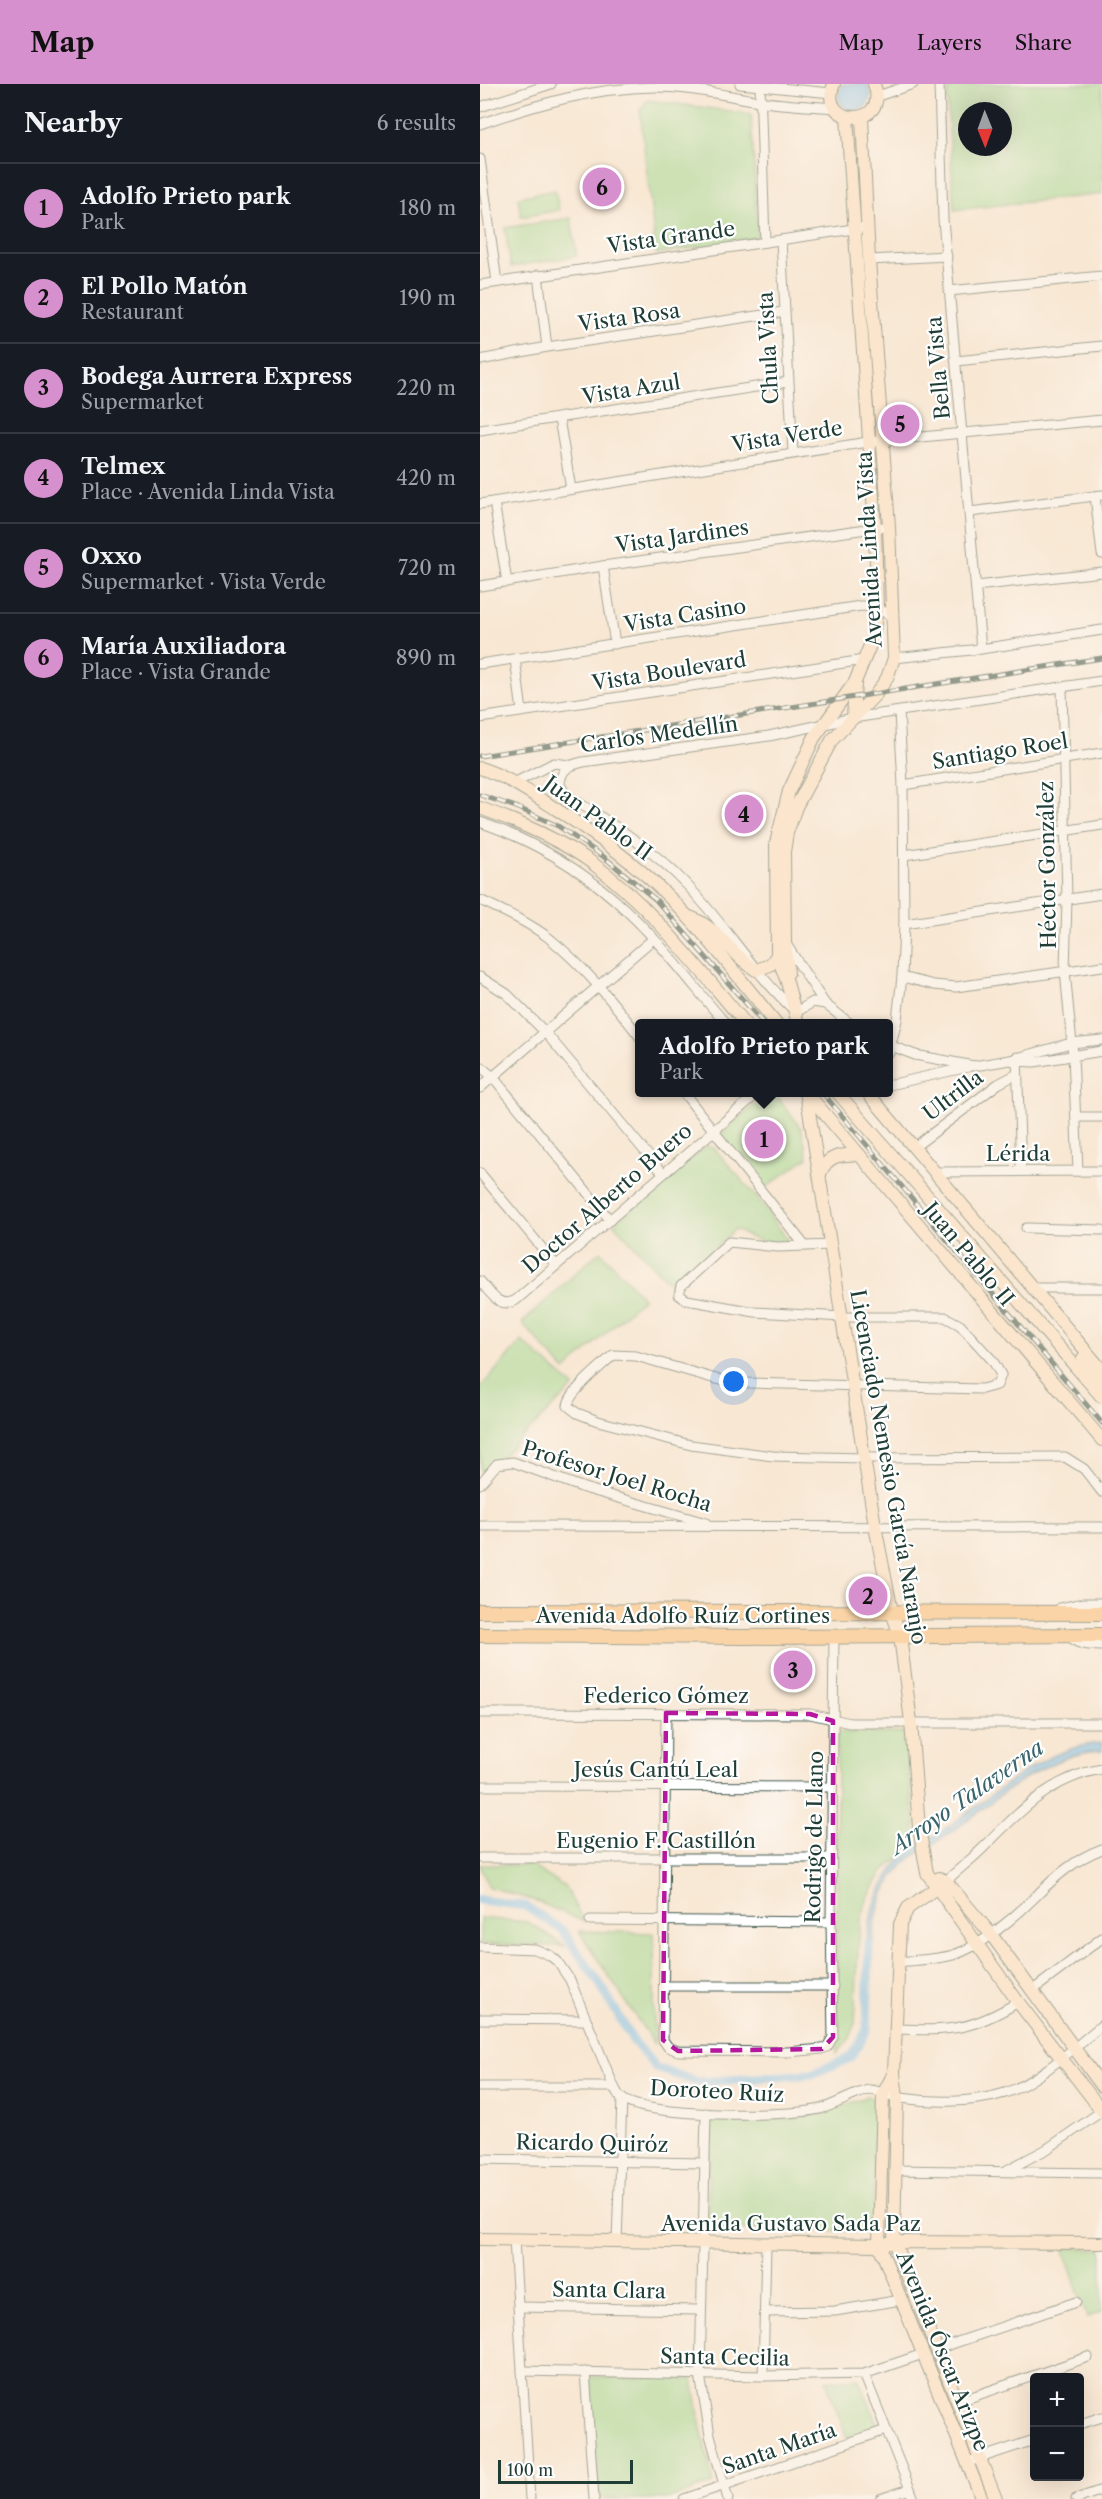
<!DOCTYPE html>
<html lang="en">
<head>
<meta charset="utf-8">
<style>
  body { margin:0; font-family:"Libre Caslon Text",serif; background:#242831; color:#f1f3f6 }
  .controls { position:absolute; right:18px; bottom:18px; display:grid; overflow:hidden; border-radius:6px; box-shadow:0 6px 24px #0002 }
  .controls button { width:54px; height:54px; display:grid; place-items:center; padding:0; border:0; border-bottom:2px solid #363941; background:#171b24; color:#f1f3f6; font:30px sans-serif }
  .compass { position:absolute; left:478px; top:18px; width:54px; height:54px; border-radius:50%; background:#171b24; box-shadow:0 6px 24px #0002; rotate:179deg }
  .scale { position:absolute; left:18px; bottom:15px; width:135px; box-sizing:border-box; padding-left:6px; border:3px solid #1f3d34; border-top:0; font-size:16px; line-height:21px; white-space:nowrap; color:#1f3d34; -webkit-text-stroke:4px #fff; paint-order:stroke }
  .you { position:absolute; left:254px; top:1298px; width:21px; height:21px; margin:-15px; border:4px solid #fff; border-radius:50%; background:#1a73e8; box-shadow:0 0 0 9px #1a73e833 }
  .badge { display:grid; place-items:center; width:39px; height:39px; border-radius:50%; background:#d690ce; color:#111; font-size:20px; font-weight:700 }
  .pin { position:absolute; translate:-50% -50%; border:3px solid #fff; box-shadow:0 2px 6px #0006 }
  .popup { position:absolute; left:155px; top:935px; width:258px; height:78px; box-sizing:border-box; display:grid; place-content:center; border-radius:6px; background:#171b24; filter:drop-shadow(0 2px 4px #0005); font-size:20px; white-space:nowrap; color:#9ea1a6 }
  .popup b { font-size:22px; color:#f1f3f6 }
  .popup::after { content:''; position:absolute; left:50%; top:100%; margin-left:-12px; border:12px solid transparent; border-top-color:#171b24 }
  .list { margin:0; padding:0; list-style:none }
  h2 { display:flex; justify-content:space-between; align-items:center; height:78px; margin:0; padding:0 24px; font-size:26px }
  h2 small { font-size:20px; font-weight:400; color:#9ea1a6 }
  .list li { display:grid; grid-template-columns:39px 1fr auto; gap:18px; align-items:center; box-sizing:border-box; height:90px; padding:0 24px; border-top:2px solid #363941 }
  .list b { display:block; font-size:22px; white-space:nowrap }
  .list p { margin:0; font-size:20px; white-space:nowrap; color:#9ea1a6 }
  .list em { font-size:20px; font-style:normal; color:#9ea1a6 }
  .map { position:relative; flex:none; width:622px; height:2415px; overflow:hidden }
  header { display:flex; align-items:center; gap:36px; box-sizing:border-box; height:84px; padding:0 30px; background:#d690ce; color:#111 }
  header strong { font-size:28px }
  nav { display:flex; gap:33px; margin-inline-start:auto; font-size:21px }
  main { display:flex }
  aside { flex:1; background:#171b24 }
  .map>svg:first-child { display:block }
  .green { fill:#9ada91; stroke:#5c8c62; stroke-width:1.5; fill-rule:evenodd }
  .water { fill:#77c0ef; stroke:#4b7e92; stroke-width:1.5 }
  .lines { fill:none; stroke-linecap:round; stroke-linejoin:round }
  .canal { stroke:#77c0ef; stroke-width:9 }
  .street-casing { stroke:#40564c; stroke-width:11 }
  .secondary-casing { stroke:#40564c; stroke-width:14 }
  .primary-casing { stroke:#40564c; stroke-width:16 }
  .street { stroke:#fff; stroke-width:9 }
  .secondary { stroke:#fee5c5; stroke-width:12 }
  .primary { stroke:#fcbd6f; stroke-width:14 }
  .rail-casing { stroke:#1f3d34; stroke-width:5 }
  .rail { stroke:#fff; stroke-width:3; stroke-dasharray:9; stroke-linecap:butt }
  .marked { fill:none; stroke:#b5179e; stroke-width:4.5; stroke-dasharray:12 8; stroke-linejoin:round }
  .labels { text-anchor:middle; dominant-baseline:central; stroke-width:4.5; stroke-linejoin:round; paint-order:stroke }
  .street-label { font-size:21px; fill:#1f3d34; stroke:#fff }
  .water-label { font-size:22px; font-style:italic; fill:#39646c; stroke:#fff }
</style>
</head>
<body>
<header>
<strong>Map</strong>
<nav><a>Map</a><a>Layers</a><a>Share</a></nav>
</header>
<main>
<aside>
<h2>Nearby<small>6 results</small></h2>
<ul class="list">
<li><span class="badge">1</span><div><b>Adolfo Prieto park</b><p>Park</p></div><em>180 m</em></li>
<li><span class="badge">2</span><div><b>El Pollo Matón</b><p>Restaurant</p></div><em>190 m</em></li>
<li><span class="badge">3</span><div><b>Bodega Aurrera Express</b><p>Supermarket</p></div><em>220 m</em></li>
<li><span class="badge">4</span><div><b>Telmex</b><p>Place · Avenida Linda Vista</p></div><em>420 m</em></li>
<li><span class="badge">5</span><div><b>Oxxo</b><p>Supermarket · Vista Verde</p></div><em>720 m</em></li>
<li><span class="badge">6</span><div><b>María Auxiliadora</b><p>Place · Vista Grande</p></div><em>890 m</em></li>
</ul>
</aside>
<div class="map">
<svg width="622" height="2415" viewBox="0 0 622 2415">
  <rect width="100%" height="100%" fill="#fff"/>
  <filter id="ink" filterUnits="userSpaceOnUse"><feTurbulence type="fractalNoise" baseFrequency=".0167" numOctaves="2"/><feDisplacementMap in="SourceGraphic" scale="12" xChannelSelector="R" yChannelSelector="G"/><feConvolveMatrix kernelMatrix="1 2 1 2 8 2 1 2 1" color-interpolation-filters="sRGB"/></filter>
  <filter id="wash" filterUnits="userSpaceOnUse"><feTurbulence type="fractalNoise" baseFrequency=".008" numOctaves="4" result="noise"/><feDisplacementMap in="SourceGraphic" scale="24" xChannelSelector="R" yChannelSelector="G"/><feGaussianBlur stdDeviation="1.35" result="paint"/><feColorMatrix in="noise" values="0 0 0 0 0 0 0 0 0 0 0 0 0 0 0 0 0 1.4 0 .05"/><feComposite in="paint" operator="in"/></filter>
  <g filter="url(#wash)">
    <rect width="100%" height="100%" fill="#f8e7d3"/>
    <g class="green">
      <path d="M505,0H622V110L474,126L467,9L471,3ZM487,27H523V63H487Z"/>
      <polygon points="168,16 271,30 278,153 176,170 160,26"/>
      <polygon points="75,106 79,126 41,133 38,113"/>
      <polygon points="91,134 97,172 31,183 25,144"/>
      <polygon points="288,1009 295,1009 321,1044 328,1073 285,1104 240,1050"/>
      <path d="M226,1062L234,1064L279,1116L309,1158C286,1161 275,1157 255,1145L194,1204L134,1140Z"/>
      <polygon points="120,1167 163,1214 85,1287 42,1239"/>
      <polygon points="42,1257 94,1303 0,1393 0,1304"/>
      <polygon points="357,1648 425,1649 437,1758 402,1789 387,1815 381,1836 378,1865 375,1940 370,1954 357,1970"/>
      <polygon points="0,1781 50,1781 85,1803 104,1838 56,1817 9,1803"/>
      <polygon points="0,1834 48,1838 85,1862 0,1860"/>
      <polygon points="99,1847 174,1849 174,1960"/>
      <polygon points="388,2012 394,2016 393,2147 227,2145 230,2036 234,2034 313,2035 344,2029"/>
      <polygon points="583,2164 622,2165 622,2228 607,2233"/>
      <polygon points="110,2293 213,2295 221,2344 234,2400 189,2415 119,2415"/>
      <polygon points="378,2294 399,2342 367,2354 346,2297"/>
    </g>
    <g class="water">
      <path d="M362,0H387L391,11C387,31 363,32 358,13Z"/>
      <path d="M622,1659V1667C563,1669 516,1717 470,1749C456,1759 436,1768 424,1780C400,1805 393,1836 392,1869H386C388,1835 396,1807 417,1780C429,1764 455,1752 472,1740C519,1708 563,1663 622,1659Z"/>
    </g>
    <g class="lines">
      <polyline class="canal" points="0,1816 45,1822 82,1846 120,1900 152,1955 176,1984 218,1998 332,1990 370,1974 387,1946 389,1859"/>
    </g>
  </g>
  <g filter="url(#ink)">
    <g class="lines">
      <defs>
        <g id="street">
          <polyline points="260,0 351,9"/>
          <polyline points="280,0 285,158"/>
          <polyline points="459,0 463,135 501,565"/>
          <polyline points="398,12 433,0"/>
          <polyline points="0,23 71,0"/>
          <path d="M0,40C58,20 112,4 174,3C209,3 244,11 278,17C303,21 330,22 355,24"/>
          <polyline points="0,75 17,198"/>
          <polyline points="301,156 313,369"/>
          <polyline points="389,176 467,172"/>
          <polyline points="58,191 67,263"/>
          <polyline points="0,201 380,144"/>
          <polyline points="469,207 622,192"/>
          <polyline points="0,276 67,263 303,228"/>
          <polyline points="476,277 622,262"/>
          <polyline points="79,335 91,405"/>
          <polyline points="0,346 308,298"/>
          <polyline points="615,412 622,470"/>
          <polyline points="14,418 27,498"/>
          <polyline points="0,420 388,358 622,336"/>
          <polyline points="490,428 622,411"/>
          <polyline points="123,482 135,560"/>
          <polyline points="0,502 123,482 401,443"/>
          <polyline points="496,502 622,488"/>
          <polyline points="414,574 501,565 622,546"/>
          <polyline points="35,575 42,627"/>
          <polyline points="0,580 381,522 397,523 413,534"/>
          <polyline points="582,603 587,815 585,887 593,971 598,1087"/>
          <polyline points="0,634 384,576"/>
          <polyline points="34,699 74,679 89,681"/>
          <polyline points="423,701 622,669"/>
          <path d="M0,738C54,757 107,788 149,829C184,862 214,903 246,940"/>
          <polyline points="424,771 622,741"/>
          <path d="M0,816C23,827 48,838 69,854C104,882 132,917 160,953"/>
          <polyline points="424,840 622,810"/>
          <polyline points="306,860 345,920 371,940"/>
          <polyline points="0,893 27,910 65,948 183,1089"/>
          <polyline points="422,893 454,901 476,903 622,882"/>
          <path d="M345,920L333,918L316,928C274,890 245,840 206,800C171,763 127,737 85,710L80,700C81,685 89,681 103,678L289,652L373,634L622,597"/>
          <polyline points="409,961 435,971 494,982 530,976 591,959 622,956"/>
          <polyline points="409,969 417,936 422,893 424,840 423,701 419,628"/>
          <polyline points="537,973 541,1086"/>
          <polyline points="533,977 554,978 622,967"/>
          <polyline points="0,982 13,993 130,1136"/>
          <polyline points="409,1001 488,983"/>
          <polyline points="0,1004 173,855"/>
          <polyline points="203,1008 325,1162"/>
          <polyline points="596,1033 622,1033"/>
          <polyline points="433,1064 518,1000 537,990"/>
          <polyline points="455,1088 622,1087"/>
          <polyline points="0,1089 76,1181"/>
          <polyline points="546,1144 622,1146"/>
          <path d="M352,1161L298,1163L249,1158L201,1202L199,1211L207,1216L275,1228L363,1233H465L480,1241L513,1277L521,1291L517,1301L502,1305L268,1299L236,1295L156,1272L133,1271C122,1282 88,1308 88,1322L97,1329L118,1337L211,1361L293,1372L384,1374L585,1373L604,1385L622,1408"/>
          <path d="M0,1197C10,1208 19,1226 36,1216L279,1008"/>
          <polyline points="552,1204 622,1204"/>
          <polyline points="0,1400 17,1380 33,1378 104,1404 226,1439"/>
          <polyline points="0,1442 622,1443"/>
          <polyline points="580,1524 604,1519 622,1519"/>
          <path d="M589,1550C595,1562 610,1561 622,1562"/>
          <polyline points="0,1629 330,1630 370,1639 622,1639"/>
          <polyline points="186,1629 183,1956 188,1963 198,1967 308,1968 342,1965 347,1963 353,1953 351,1838 354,1553"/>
          <polyline points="0,1702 352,1703"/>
          <polyline points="0,1774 351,1774"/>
          <path d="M466,1797C479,1785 492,1775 504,1763C539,1728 571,1693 622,1685"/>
          <polyline points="110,1836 351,1838"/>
          <polyline points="0,1863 55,1865 69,1871 77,1877 90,1896 134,2003"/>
          <path d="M418,1878C436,1876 455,1876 473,1871C500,1863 535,1833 555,1813C575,1793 595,1775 622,1765"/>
          <polyline points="185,1902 353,1902"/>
          <polyline points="553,1906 622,1854"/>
          <polyline points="0,1935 106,1936"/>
          <path d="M416,1945C470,1947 491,1947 538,1918"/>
          <path d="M0,2003H134C136,2006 138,2011 141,2014C165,2034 308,2033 340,2025C354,2022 380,2006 390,2006C398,2006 412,2013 421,2014C454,2019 493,2019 525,2009C556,1999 596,1962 622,1941"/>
          <polyline points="226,2029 220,2291 230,2351 248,2415"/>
          <polyline points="0,2075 224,2079"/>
          <polyline points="415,2086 622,2089"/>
          <polyline points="527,2086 567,2065 622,2027"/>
          <polyline points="34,2156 50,2415"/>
          <polyline points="137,2158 142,2014"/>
          <polyline points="38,2223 220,2226"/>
          <polyline points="285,2228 355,2227 421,2216"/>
          <polyline points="457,2265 596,2218"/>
          <polyline points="42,2287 283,2292 384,2290 443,2270"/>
          <polyline points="105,2288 114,2415"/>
          <polyline points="384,2290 434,2415"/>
          <polyline points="283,2292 286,2160"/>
          <polyline points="477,2318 608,2273"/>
          <polyline points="600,2340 622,2333"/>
          <polyline points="494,2376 554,2356"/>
          <polyline points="204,2415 406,2346"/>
          <polyline points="400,2415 430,2405"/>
          <polyline points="596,2415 622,2406"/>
        </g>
        <g id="secondary">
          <path d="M354,0C336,42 411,46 394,0"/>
          <polyline points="373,634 375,599"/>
          <path d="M0,684C28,693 52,710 76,725C115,750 151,776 184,808C225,848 260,896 297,940"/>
          <path d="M0,724C39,738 77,754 111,778C171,822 218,884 266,940"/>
          <path d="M210,833C239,844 251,871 276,886L290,881L297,871"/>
          <polyline points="308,889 305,858 304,768 307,749 316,723 352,656 396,610 407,594 414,574 409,442 389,176 382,33"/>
          <polyline points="318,940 307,898 297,871 296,759 309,707 334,654 375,598 393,554 397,523 395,443 367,33"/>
          <polyline points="326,1008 395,1442 412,1528 420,1552 431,1638 439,1744 447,1789 538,1918 622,2027"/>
          <polyline points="357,1008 622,1313"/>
          <polyline points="387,1008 622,1286"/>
          <polyline points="327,1009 622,1356"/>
          <path d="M340,1090C347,1071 361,1070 379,1071"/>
          <polyline points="603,1274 622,1303"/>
          <polyline points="459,1794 466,1797 510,1849 622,2002"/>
          <polyline points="466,1797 428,1824 420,1840 414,1989 417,2014 414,2158 516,2415"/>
          <polyline points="414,1989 403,2010 399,2161 502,2415"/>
          <polyline points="0,2155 399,2161 414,2158 622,2159"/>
        </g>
        <g id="primary">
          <polyline points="0,1527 622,1529"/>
          <polyline points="0,1551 266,1553 622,1551"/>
        </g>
      </defs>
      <use href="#street" class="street-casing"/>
      <use href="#secondary" class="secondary-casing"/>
      <use href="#primary" class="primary-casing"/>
      <use href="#street" class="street"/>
      <use href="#secondary" class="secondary"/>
      <use href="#primary" class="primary"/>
      <defs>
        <g id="rail">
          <polyline points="0,672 622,574"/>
          <polyline points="0,711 36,723 78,742 124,773 176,816 284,940"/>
          <polyline points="342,1008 622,1339"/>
        </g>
      </defs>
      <use href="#rail" class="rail-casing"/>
      <use href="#rail" class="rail"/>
    </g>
  </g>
  <path d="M0 0H622V2415H0ZM186,1629L330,1630L353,1637V1953L342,1965L198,1967L183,1956Z" fill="#f8e7d3" fill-opacity=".55" fill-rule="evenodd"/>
  <path class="marked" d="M186,1629L330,1630L353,1637V1953L342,1965L198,1967L183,1956Z"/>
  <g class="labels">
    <g class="street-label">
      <text transform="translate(191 153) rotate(-8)">Vista Grande</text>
      <text transform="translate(149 233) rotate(-8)">Vista Rosa</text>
      <text transform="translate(288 264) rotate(-93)">Chula Vista</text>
      <text transform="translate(458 284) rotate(-95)">Bella Vista</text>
      <text transform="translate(151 305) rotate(-9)">Vista Azul</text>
      <text transform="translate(307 352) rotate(-9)">Vista Verde</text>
      <text transform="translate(202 452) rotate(-8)">Vista Jardines</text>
      <text transform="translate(389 465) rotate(-93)">Avenida Linda Vista</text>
      <text transform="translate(205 531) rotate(-9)">Vista Casino</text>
      <text transform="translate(189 587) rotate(-9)">Vista Boulevard</text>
      <text transform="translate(179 650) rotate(-8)">Carlos Medellín</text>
      <text transform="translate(520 667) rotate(-9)">Santiago Roel</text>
      <text transform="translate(118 734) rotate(36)">Juan Pablo II</text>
      <text transform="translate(567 781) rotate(-91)">Héctor González</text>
      <text transform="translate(473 1011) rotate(-37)">Ultrilla</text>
      <text x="538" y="1069">Lérida</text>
      <text transform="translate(127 1114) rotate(-41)">Doctor Alberto Buero</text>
      <text transform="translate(489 1170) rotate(50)">Juan Pablo II</text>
      <text transform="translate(409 1383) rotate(80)">Licenciado Nemesio García Naranjo</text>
      <text transform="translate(137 1392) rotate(17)">Profesor Joel Rocha</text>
      <text x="203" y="1531">Avenida Adolfo Ruíz Cortines</text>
      <text x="186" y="1611">Federico Gómez</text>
      <text x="176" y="1685">Jesús Cantú Leal</text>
      <text transform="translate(334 1753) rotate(-89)">Rodrigo de Llano</text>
      <text x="176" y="1756">Eugenio F. Castillón</text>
      <text transform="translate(237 2007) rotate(3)">Doroteo Ruíz</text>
      <text transform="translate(112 2059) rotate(1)">Ricardo Quiróz</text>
      <text x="311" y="2139">Avenida Gustavo Sada Paz</text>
      <text transform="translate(129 2206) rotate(1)">Santa Clara</text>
      <text transform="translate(463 2267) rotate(68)">Avenida Óscar Arizpe</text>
      <text transform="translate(245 2273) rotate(1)">Santa Cecilia</text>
      <text transform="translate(299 2364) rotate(-19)">Santa María</text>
    </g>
    <g class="water-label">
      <text transform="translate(487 1713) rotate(-35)">Arroyo Talaverna</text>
    </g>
  </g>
</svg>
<div class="controls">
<button>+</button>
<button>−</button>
</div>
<svg class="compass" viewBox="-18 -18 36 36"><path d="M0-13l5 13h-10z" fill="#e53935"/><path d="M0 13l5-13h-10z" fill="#9ea1a6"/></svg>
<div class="scale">100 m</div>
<div class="you"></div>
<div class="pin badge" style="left:284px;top:1055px">1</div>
<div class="popup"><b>Adolfo Prieto park</b>Park</div>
<div class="pin badge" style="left:388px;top:1512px">2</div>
<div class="pin badge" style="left:313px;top:1586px">3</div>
<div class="pin badge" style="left:264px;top:730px">4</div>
<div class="pin badge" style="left:420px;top:340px">5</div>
<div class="pin badge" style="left:122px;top:103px">6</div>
</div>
</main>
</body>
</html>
